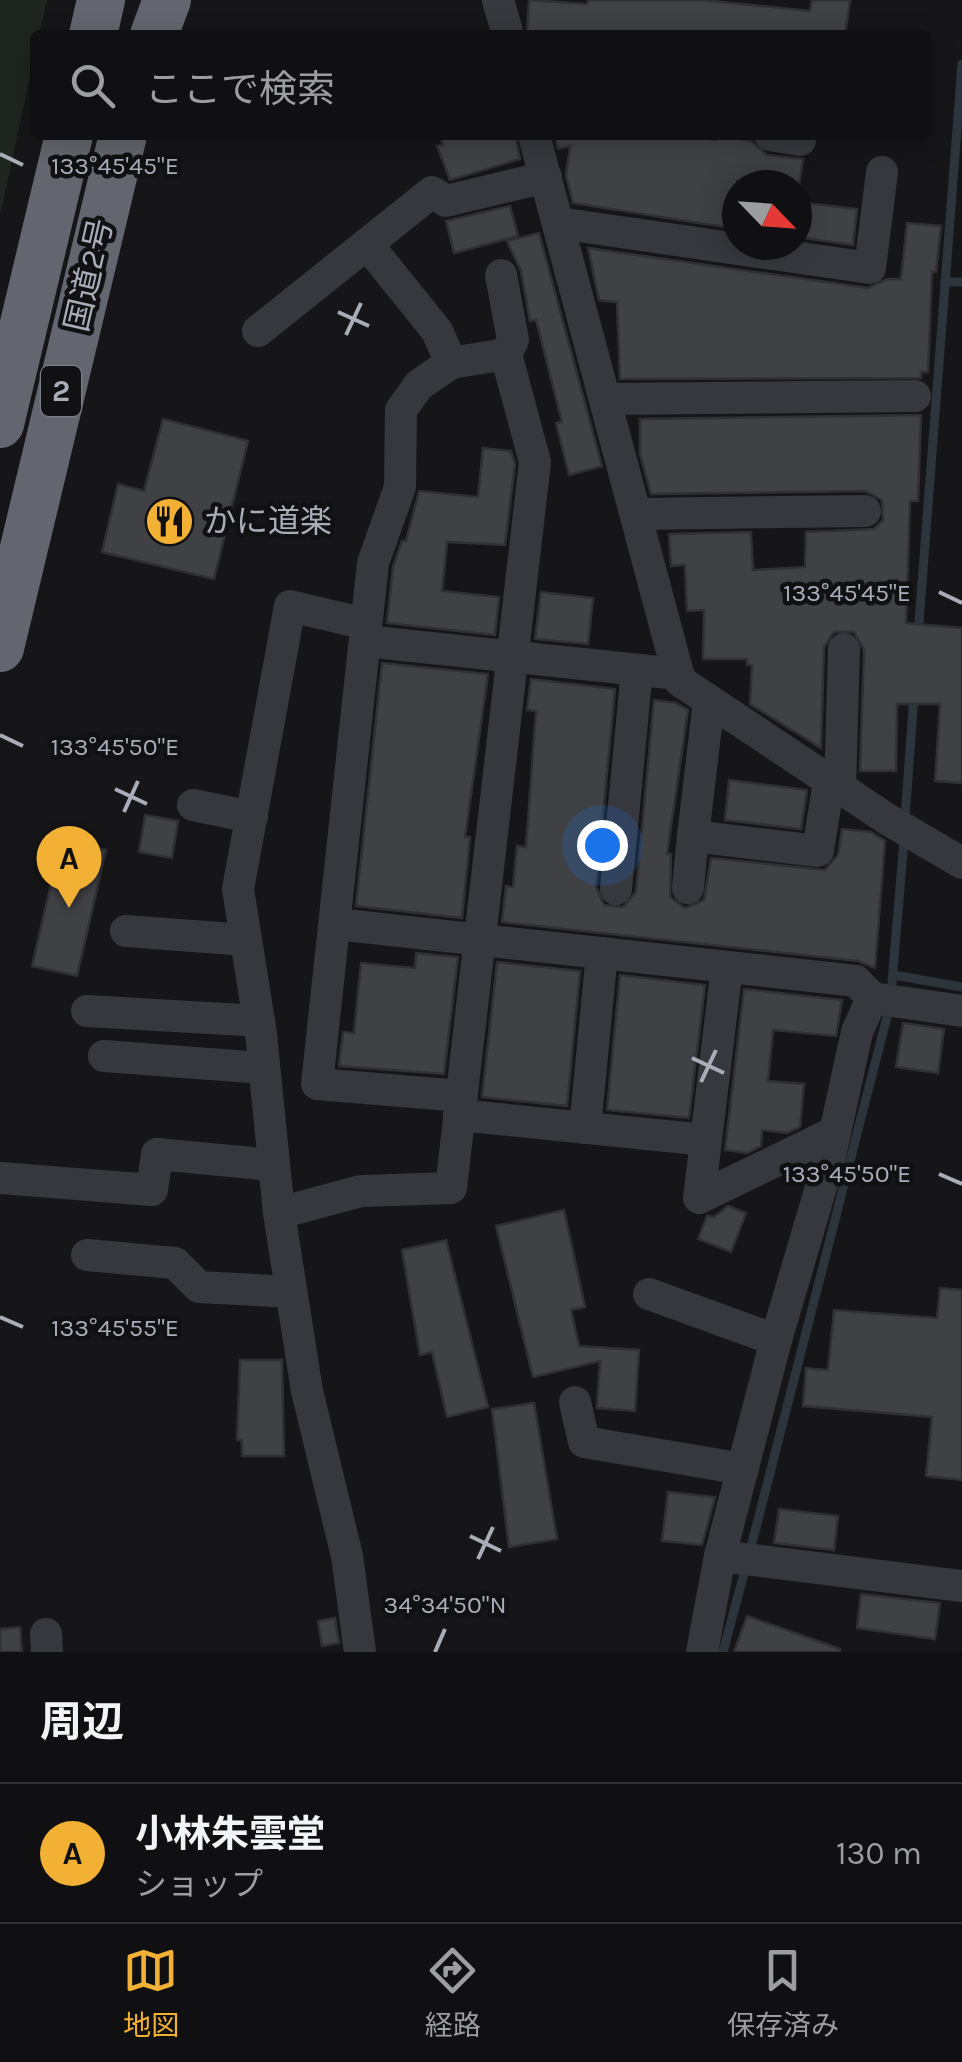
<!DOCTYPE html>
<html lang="ja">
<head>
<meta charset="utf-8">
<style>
  body { margin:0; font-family:Karla,"Noto Sans JP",sans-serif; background:#1e1e20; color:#f1f3f6 }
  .compass { position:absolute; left:722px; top:170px; width:90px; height:90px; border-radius:50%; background:#101012; box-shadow:0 5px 25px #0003; rotate:115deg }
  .you { position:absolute; left:602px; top:845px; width:35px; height:35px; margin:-25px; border:8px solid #fff; border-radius:50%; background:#1a73e8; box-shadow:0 0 0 15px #1a73e833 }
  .badge { display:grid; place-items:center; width:65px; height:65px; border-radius:50%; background:#f2b134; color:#111; font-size:32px; font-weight:700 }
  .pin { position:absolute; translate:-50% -82px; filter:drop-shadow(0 2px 5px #0008) }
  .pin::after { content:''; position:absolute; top:52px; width:35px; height:30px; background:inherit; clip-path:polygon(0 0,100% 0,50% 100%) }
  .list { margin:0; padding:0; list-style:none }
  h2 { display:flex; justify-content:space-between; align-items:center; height:130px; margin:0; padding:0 40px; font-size:42px }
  h2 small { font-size:32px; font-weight:400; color:#9c9d9f }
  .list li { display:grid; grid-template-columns:65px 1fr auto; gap:30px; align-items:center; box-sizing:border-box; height:140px; padding:0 40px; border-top:2px solid #303032 }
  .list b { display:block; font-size:38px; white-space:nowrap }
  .list p { margin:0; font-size:32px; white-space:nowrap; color:#9c9d9f }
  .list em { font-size:32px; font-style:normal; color:#9c9d9f }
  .icon { flex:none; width:55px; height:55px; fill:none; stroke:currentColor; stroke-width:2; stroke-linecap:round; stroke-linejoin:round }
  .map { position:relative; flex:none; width:962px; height:1652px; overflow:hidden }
  .search { position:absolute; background:#101012; box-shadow:0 5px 25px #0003; left:30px; right:30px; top:30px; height:110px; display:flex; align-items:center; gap:25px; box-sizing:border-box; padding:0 35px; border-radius:10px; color:#9c9d9f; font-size:38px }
  .sheet { height:270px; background:#101012 }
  nav { display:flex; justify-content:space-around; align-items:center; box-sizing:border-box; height:140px; border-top:2px solid #303032; background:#101012; font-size:28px; color:#9c9d9f }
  nav a { display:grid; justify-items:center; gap:5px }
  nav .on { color:#f2b134 }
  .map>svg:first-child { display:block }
  .green { fill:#1e261f }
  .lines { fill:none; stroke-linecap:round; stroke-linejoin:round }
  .stream { stroke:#2c353c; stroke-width:9 }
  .building { fill:#404145; stroke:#303034; stroke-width:2.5 }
  .minor { stroke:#37383d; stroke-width:32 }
  .highway { stroke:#63666e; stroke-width:48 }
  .ticks { fill:none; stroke:#a8adb8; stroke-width:4 }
  .labels { text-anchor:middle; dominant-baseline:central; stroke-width:9; stroke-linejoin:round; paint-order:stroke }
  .shield { fill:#111113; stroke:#7b7e86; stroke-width:2.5 }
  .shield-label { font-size:30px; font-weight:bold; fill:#a8adb8 }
  .street-label { font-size:32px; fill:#a8adb8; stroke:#111113 }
  .poi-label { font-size:32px; fill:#a8adb8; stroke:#111113; text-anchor:start }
  .ticks-label { font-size:25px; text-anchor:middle; fill:#a8adb8; stroke:#111113; stroke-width:9; stroke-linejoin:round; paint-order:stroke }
</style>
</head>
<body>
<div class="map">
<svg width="962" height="1652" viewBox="0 0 962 1652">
  <rect width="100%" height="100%" fill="#161618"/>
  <polygon class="green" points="0,0 47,0 39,35 35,35 35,54 0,216"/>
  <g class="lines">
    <g class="stream">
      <polyline points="945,282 962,282"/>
      <polyline points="918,635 962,64"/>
      <polyline points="905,819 914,695"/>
      <polyline points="894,975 962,987"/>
      <polyline points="891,994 904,840"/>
      <polyline points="750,1551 889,1009"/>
      <polyline points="723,1652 746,1566"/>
    </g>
  </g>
  <g class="building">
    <polygon points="529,0 587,4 588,0 702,0 810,11 812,0 850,0 845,35 527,35"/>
    <polygon points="440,135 515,135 520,159 450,180 437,146 443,145"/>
    <polygon points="555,135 685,135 715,140 715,135 751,141 767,155 803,159 799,185 737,181 737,229 573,203 566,175 570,146 558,149"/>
    <polygon points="797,202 857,209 853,245 797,237"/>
    <polygon points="510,206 518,236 454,253 446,221"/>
    <polygon points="907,223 941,226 936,272 932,271 928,372 921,372 921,378 620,379 617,302 599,300 588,248 868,288 887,279 901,279"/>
    <polygon points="539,233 602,466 569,475 556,423 562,422 536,320 530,321 521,271 507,241"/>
    <polygon points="921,415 918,501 910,501 906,623 962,628 962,783 935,781 940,704 897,704 896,771 860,771 864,650 854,632 834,632 824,647 821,748 750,704 752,665 747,665 747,659 703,659 704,610 687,611 685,565 671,566 669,534 751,532 753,570 805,567 806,532 874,529 883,520 882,500 865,491 651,494 640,454 640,419"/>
    <polygon points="163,419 248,441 214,579 102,552 118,484 144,491"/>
    <polygon points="483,448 511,451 515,464 505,545 447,542 442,591 499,597 495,635 387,623 393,567 402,541 406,541 419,491 478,497"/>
    <polygon points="541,592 593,598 588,644 535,639"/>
    <polygon points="382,663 488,674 465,837 470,837 462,918 356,906"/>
    <polygon points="531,679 615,689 596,887 604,905 623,907 636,892 654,700 676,703 688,710 667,854 671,854 670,897 685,908 704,900 711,858 825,870 838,855 842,829 871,832 885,841 875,968 858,961 502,922 506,886 513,887 517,846 526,847 536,711 527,710"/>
    <polygon points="729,780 807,790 801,829 725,820"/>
    <polygon points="145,815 178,821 172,858 139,852"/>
    <polygon points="61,840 106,850 77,976 32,966"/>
    <polygon points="416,953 458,957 444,1074 339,1066 343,1032 354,1033 361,963 415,968"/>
    <polygon points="497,962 580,971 567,1106 482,1097"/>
    <polygon points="620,975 705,985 689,1118 607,1110"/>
    <polygon points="744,989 842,1000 836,1036 773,1030 768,1081 804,1084 800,1127 787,1133 762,1130 761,1146 747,1153 725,1150"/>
    <polygon points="903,1023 944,1029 938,1073 896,1067"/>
    <polygon points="728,1206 746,1213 731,1252 698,1239 707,1216 714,1217"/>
    <polygon points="564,1210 585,1307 571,1310 579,1346 639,1350 635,1411 597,1408 600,1361 533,1377 496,1226"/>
    <polygon points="446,1240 488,1407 447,1417 432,1352 420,1355 402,1250"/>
    <polygon points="940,1288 962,1290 962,1480 926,1476 932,1417 803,1406 806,1368 828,1370 834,1310 937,1318"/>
    <polygon points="240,1360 282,1360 284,1456 242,1456 242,1440 237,1440"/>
    <polygon points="534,1403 557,1539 509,1547 492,1409"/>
    <polygon points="668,1492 715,1497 702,1545 662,1541"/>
    <polygon points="779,1509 838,1516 834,1550 774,1543"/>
    <polygon points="861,1594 940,1603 935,1639 857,1628"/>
    <polygon points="747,1616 840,1649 840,1652 734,1652"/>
    <polygon points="335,1618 339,1643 322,1646 318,1621"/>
    <polygon points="20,1627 22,1652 0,1652 0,1629"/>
  </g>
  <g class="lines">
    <g class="minor">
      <polyline points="498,0 508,35"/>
      <polyline points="534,135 680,681 887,819 962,863"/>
      <polyline points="770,135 800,140"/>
      <polyline points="558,223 870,268 882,172"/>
      <polyline points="367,244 437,331 451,363"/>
      <polyline points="501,275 513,340 506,354"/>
      <polyline points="258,331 432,192 446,201 546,177"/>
      <polyline points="606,399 915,396"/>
      <polyline points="636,514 865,511"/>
      <polyline points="365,641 678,674"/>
      <polyline points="709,701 693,836 818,851 829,781"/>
      <polyline points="840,788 844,649"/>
      <polyline points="193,805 252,817"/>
      <polyline points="688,888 693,836"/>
      <polyline points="616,889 637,670"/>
      <polyline points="336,924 856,981 872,998"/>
      <polyline points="126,931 246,940"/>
      <polyline points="727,967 699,1198 835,1132"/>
      <polyline points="87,1011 259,1021"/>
      <polyline points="104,1056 263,1068"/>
      <polyline points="459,1115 706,1140"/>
      <polyline points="585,1128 602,953"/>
      <polyline points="0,1178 152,1190 157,1154 273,1165"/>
      <polyline points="279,1213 361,1191 451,1188 535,462 506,354 451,363 419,385 401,410 400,487 373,563 317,1084 462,1096"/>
      <polyline points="87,1255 175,1263 199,1287 291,1292"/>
      <polyline points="649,1294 776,1340"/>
      <polyline points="575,1402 584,1442 743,1469"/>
      <polyline points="720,1556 962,1586"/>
      <polyline points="46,1634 47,1652"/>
      <polyline points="360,1652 347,1556 307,1391 279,1213 261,1034 238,889 290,606 366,624"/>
      <polyline points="702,1652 720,1556 776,1340 829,1160 857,1032 872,998 962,1011"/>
    </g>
    <g class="highway">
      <polyline points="93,35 101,0"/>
      <polyline points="154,35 167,0"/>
      <polyline points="0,424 69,135"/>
      <polyline points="0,648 123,135"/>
    </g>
  </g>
  <path class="ticks" d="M0,154L23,165M338,312L369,326M346,335L361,303M939,592L962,603M0,735L23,746M115,789L147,804M124,812L138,781M692,1058L724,1073M701,1082L716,1050M939,1174L962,1184M0,1317L23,1327M470,1536L501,1551M478,1559L493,1527M435,1652L445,1629"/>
  <defs>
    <symbol id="restaurant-disc" viewBox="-11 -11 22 22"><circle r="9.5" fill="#f2b134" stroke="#111113"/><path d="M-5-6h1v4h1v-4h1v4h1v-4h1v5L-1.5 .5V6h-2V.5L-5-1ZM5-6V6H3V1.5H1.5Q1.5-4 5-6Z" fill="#111"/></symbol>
  </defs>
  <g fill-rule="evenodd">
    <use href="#restaurant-disc" x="142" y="494" width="55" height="55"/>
  </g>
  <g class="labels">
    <rect class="shield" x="41" y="366" width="40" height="50" rx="8"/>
    <g class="shield-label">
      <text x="61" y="391">2</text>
    </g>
    <g class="street-label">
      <text transform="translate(89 275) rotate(-77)">国道2号</text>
    </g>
    <g class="poi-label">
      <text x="204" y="521">かに道楽</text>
    </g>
  </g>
  <g class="ticks-label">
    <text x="115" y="174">133°45'45"E</text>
    <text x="847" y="601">133°45'45"E</text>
    <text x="115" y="755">133°45'50"E</text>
    <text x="847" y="1182">133°45'50"E</text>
    <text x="115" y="1336">133°45'55"E</text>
    <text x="445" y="1613">34°34'50"N</text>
  </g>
</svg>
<svg class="compass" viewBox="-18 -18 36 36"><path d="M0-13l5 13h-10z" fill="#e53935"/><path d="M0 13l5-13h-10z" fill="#9c9d9f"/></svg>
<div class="you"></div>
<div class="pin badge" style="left:69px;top:908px">A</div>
<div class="search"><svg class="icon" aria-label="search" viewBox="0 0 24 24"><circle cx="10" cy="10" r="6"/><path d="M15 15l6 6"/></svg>ここで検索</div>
</div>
<section class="sheet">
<h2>周辺<small></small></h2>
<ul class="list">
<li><span class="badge">A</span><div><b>小林朱雲堂</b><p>ショップ</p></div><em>130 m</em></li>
</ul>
</section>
<nav>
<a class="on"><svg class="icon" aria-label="map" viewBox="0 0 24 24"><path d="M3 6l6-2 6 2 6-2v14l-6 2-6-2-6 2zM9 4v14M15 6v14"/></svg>地図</a>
<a><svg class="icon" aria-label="directions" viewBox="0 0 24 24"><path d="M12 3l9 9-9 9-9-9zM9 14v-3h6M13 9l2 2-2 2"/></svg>経路</a>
<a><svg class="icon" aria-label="saved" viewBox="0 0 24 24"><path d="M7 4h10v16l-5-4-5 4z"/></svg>保存済み</a>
</nav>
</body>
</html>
